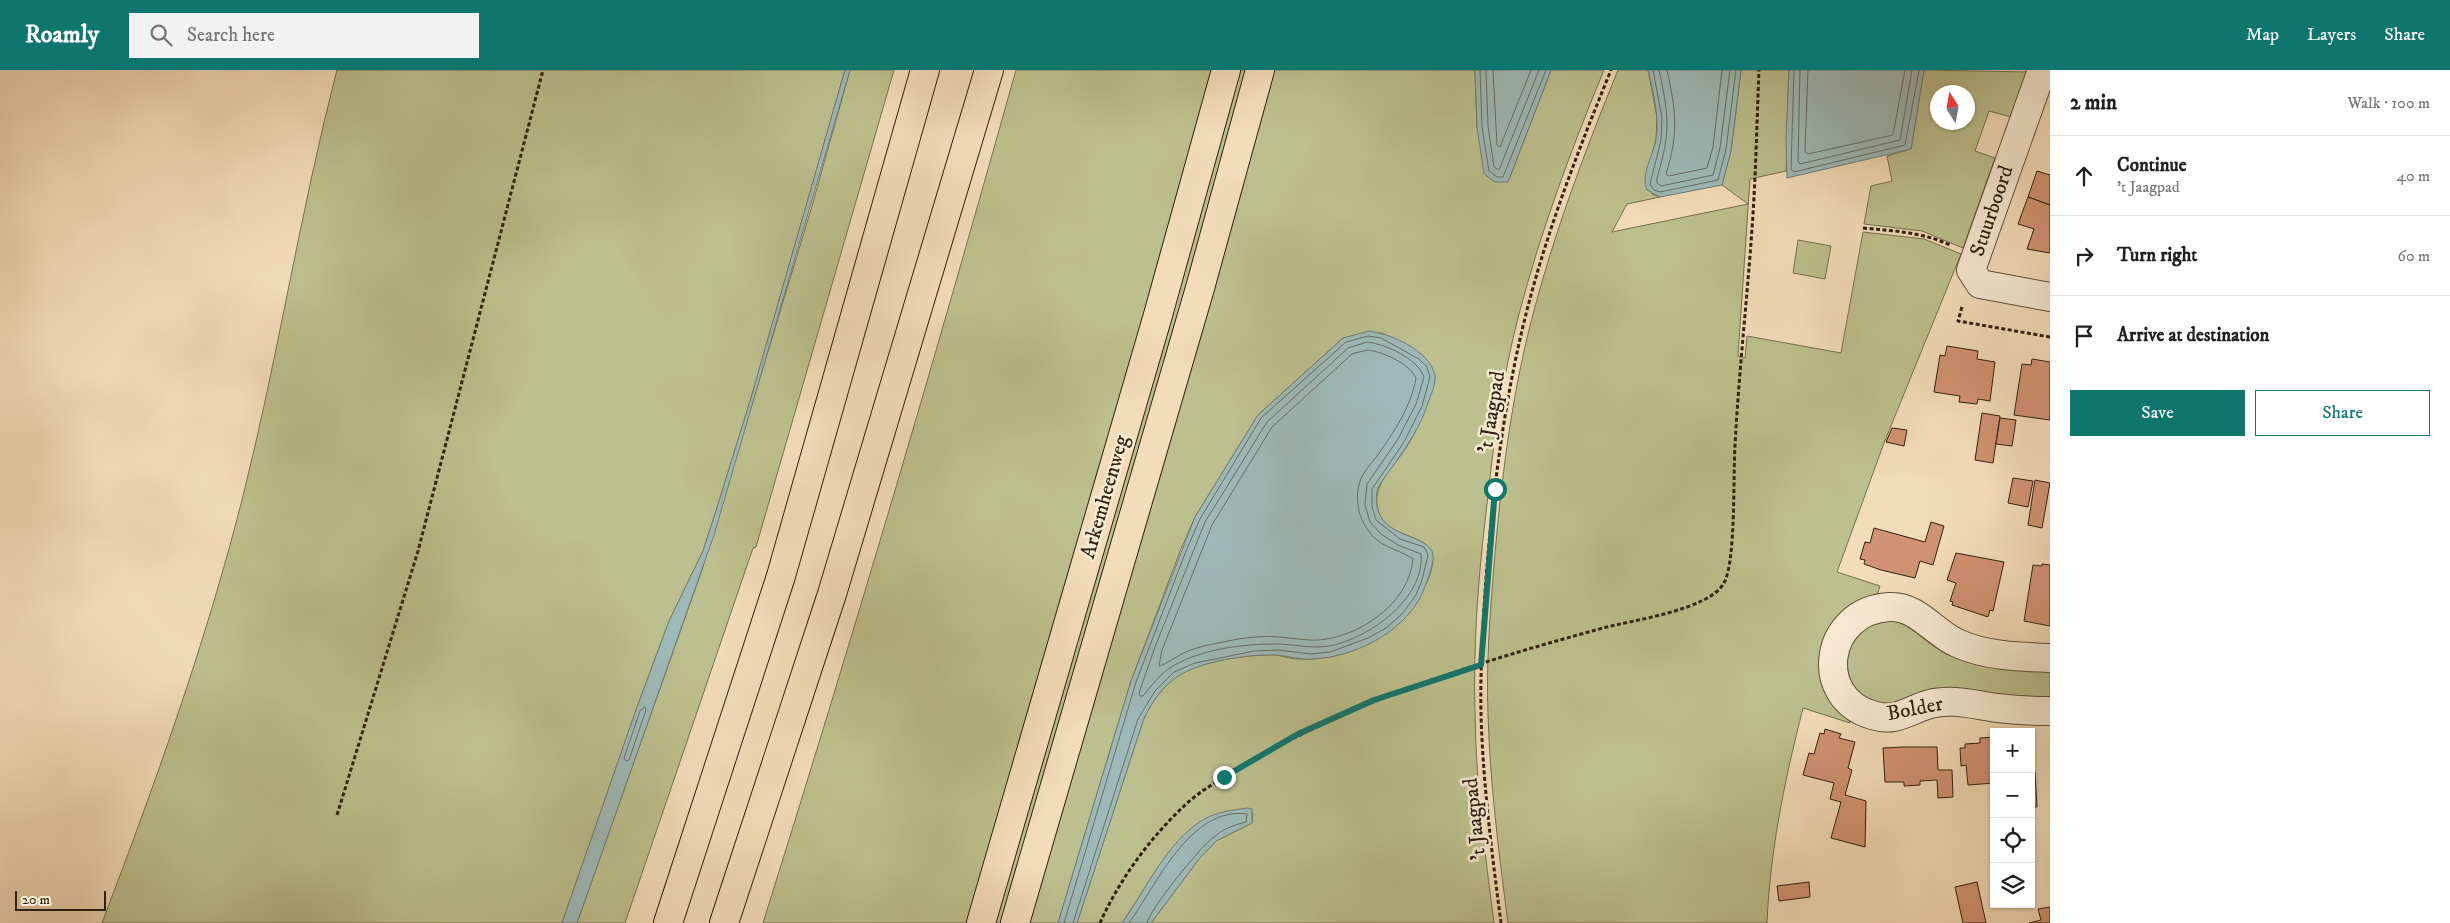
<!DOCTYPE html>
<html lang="en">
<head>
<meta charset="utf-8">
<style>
  body { margin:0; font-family:"IM FELL DW Pica",serif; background:#f2f2f2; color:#202124 }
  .controls { position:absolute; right:15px; bottom:15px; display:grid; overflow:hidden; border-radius:0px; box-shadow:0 1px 4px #0004 }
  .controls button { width:45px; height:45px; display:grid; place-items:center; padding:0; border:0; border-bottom:1px solid #e0e0e0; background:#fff; color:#202124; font:25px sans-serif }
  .compass { position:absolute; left:1930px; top:15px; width:45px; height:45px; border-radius:50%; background:#fff; box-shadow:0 1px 4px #0004; rotate:349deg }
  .scale { position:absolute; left:15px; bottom:12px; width:91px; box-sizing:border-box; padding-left:5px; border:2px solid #302110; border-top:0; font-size:14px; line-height:18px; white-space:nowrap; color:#302110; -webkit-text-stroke:4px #f7e9d2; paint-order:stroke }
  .stop { position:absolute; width:15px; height:15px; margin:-11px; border:4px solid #0f766e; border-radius:50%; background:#fff }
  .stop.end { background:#0f766e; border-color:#fff; box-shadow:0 1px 5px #0008 }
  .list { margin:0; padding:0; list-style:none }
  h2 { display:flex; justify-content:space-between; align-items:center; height:65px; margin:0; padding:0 20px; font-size:21px }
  h2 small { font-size:16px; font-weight:400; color:#757577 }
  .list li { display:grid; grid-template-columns:32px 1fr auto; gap:15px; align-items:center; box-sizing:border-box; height:80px; padding:0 20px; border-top:1px solid #e0e0e0 }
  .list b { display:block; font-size:19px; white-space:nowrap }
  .list p { margin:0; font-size:16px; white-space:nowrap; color:#757577 }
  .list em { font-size:16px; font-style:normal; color:#757577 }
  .actions { display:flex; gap:10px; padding:15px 20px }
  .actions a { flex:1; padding:11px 0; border:1px solid #0f766e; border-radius:0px; text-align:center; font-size:18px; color:#0f766e }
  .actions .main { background:#0f766e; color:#fff }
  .icon { flex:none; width:28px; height:28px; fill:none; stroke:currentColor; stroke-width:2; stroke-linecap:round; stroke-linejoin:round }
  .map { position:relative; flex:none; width:2050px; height:853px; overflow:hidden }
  header { display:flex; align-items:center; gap:30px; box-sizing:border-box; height:70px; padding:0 25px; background:#0f766e; color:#fff }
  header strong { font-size:24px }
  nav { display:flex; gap:28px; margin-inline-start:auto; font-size:18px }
  .search { width:350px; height:45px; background:#f2f2f2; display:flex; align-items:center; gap:12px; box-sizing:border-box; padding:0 18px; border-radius:0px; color:#757577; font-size:19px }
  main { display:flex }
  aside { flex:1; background:#fff }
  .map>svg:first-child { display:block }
  .green { fill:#bcc08e; stroke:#76704f; fill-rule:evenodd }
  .water { fill:#9ebab8; stroke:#727d75 }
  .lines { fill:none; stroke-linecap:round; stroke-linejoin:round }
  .shore { stroke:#676e64; stroke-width:1 }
  .building { fill:#d19373; stroke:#302110 }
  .minor-casing { stroke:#61503a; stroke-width:30 }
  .major-casing { stroke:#302110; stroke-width:30 }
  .highway-casing { stroke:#302110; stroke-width:30 }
  .path { stroke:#302110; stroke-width:3; stroke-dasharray:4 2.5; stroke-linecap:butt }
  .minor { stroke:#f7e9d2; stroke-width:28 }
  .major { stroke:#f3ddb9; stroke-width:28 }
  .highway { stroke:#f3ddb9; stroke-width:28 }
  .route { stroke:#0f766e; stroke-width:6 }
  .labels { text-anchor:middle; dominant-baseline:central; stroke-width:5; stroke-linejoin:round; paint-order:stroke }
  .street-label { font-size:21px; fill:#302110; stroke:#f7e9d2 }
</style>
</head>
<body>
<header>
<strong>Roamly</strong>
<div class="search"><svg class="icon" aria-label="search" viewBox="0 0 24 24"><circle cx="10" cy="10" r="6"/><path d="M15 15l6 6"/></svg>Search here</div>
<nav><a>Map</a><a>Layers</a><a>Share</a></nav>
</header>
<main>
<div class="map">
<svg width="2050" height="853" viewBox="0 0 2050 853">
  <rect width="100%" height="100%" fill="#f3ddb9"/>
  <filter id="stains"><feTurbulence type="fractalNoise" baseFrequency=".004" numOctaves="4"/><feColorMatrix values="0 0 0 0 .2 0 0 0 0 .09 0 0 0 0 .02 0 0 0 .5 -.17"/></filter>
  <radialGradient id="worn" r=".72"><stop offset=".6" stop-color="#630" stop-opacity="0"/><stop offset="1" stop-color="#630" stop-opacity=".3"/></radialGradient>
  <g class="green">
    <path d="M337,0H845L751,328L716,441L703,481L669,551L636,640L562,853H102C155,714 205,575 242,430C278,288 300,142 337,0Z"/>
    <polygon points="850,0 894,0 756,477 753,478 625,853 577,853 702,500 812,136"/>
    <path d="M1016,0H1216L970,853H763C852,570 936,286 1016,0Z"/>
    <polygon points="1234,0 1250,0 1006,853 989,853"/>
    <path d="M1269,0H1475L1477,57L1508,112L1551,0H1604C1571,80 1541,160 1519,244C1502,309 1493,376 1486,443C1478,509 1473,577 1475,644C1476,714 1485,784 1494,853H1151L1199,789L1216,771L1252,753L1253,743L1191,759L1160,795L1122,853H1077L1143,651C1150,634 1162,617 1177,606C1200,591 1250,584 1277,585C1283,586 1289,588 1295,589C1321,590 1346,586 1368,573C1379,568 1389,553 1397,544C1406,534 1423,522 1428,510C1451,453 1382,479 1377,435C1374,411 1398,393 1409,373C1421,352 1430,331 1435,307L1422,285L1382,263L1343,268L1258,345L1195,447L1181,479L1131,611L1058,853H1025Z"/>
    <path d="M1618,0H1648L1657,47L1656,69L1646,106L1652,124L1660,127L1627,134L1612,162L1748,134L1722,115L1731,81L1741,0H1789L1786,101L1750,109L1738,286L1745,288L1747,266L1841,283L1863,162L1924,169L1961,184L1884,373L1837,502L1880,516L1877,525L1848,538L1837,549L1850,653L1803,638C1785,709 1770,780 1767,853H1508C1499,784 1490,714 1488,644C1486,594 1490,544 1494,495C1501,412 1511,329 1532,248C1554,163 1585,81 1618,0Z"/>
    <path d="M1924,0L2027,2L2011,47L1989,41L1975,81L1995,88L1963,178L1922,161L1864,154L1871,116L1892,111L1887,86L1911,79ZM1938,22H1968V52H1938Z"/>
    <polygon points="1798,170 1831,176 1825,209 1793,203"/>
    <path d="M1891,550C1912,555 1922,570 1940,580C1973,599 2013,599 2050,600V627C2032,627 2014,627 1997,624C1978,621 1959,616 1940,619C1918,622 1900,638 1877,632C1842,624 1838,577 1865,557C1871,553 1884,552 1891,550Z"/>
  </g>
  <g class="water">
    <polygon points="845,0 850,0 714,465 577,853 562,853 636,640 669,551 703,481 716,441 751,328"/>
    <polygon points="1475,0 1551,0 1508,112 1495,112 1484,104 1477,57"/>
    <path d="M1648,0H1741L1731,81L1722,115L1660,127L1647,120C1640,106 1653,85 1656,70C1660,47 1653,23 1648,0Z"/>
    <polygon points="1789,0 1924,0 1911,79 1787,108 1786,68"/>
    <path d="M1369,261C1391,264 1429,280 1435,305C1436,312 1432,323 1429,330C1422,354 1407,376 1393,396C1388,403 1382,410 1378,418C1376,422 1376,431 1377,436C1382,469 1431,464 1433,485C1434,490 1431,497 1430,503C1427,511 1424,520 1420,528C1400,564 1354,587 1313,589C1300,590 1288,586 1276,585C1248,584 1200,591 1177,607C1162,617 1150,634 1143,651L1077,853H1058L1131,611L1195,447L1258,345L1343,268Z"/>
    <path d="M1248,738L1252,739V753L1216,771L1199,789L1151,853H1122C1146,820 1167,771 1203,750C1216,742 1232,740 1248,738Z"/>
  </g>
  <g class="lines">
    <g class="shore">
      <polyline points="1480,0 1482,57 1489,101 1497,107 1503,107 1546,0"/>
      <polyline points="1486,0 1488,56 1494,97 1499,100 1539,0"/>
      <polyline points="1493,0 1497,75 1500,77 1531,0"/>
      <polyline points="1653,0 1662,48 1661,70 1650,114 1654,120 1660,122 1718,110 1726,79 1736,0"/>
      <path d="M1659,0C1669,47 1671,61 1657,108V113L1661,116L1713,105L1720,78L1730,0"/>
      <path d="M1667,0C1676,42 1679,62 1666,104L1669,106L1707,98L1713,77L1722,0"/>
      <polyline points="1794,0 1791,99 1794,102 1905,75 1919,0"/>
      <polyline points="1800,0 1798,91 1800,94 1900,70 1912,0"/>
      <polyline points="1808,0 1805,82 1808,84 1893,65 1905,0"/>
      <path d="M1368,272C1387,275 1417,288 1424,307L1416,334L1398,369L1367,414L1365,435L1370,452L1381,464L1398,475L1421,484C1425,529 1368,569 1329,576C1310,579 1294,574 1276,574C1242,574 1202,579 1173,596C1161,603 1151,616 1143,626H1140L1139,623L1155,577L1205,452L1267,352L1348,278Z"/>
      <path d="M1368,280C1383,282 1409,293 1416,308C1411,337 1394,362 1377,386C1371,394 1361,404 1359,415C1354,435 1361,456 1377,470C1388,479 1402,481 1413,489C1409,531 1366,562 1327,569C1310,572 1295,568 1278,567C1258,565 1237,569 1218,573C1208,575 1198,577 1188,581C1180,584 1165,595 1159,596L1162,580L1212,455L1272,357L1352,284Z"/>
      <polygon points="645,637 646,640 629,690 626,691 624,688 640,641"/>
      <polyline points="1064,853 1136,612 1186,481 1200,449 1261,348 1346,272 1368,266 1381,268 1419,289 1427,297 1430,307 1422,336 1404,372 1372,419 1372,436 1376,450 1400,469 1424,477 1428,485 1422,510 1416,525 1402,544 1386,558 1368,568 1330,582 1311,584 1278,580 1254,581 1195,593 1174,602 1155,621 1138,649 1073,853"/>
      <path d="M1129,853C1156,816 1190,736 1247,744L1246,752C1234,755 1223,759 1214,767C1201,776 1149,840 1147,853"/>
    </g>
  </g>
  <g class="building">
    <polygon points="2037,101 2050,105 2050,135 2028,127"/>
    <polygon points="2028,127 2050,135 2050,183 2027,179 2034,159 2018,154"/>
    <polygon points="1947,276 1978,281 1977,289 1995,292 1990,331 1978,329 1977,334 1959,332 1960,326 1934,322 1940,285 1945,286"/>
    <polygon points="2032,289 2050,292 2050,350 2014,345 2022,294 2031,295"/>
    <polygon points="1982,343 2000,346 1993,393 1975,390"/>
    <polygon points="2000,348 2016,350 2012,376 1996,374"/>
    <polygon points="1892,358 1907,360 1904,376 1886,372"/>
    <polygon points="2013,408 2033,411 2028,437 2008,433"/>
    <polygon points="2035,410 2050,413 2042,458 2028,455"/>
    <polygon points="1931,452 1944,456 1933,495 1920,491 1915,508 1881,500 1864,494 1865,490 1860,489 1865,472 1870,473 1874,458 1925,472"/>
    <polygon points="1956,483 2004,492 1993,541 1990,540 1988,547 1952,535 1953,532 1950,531 1956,513 1947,510"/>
    <polygon points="2042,494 2050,495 2050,556 2024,551 2033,495 2042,496"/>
    <polygon points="1825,659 1841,664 1839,668 1855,672 1848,698 1852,700 1845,725 1866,731 1865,777 1831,768 1841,732 1830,729 1834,713 1803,705 1809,683 1814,684 1820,663 1824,664"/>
    <polygon points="1994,667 1994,713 1968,715 1966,695 1961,696 1960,678 1965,678 1965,674 1980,673 1980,668"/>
    <polygon points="1903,677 1937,677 1938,700 1952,700 1953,727 1938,728 1937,710 1920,711 1920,715 1904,716 1904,712 1885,712 1883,678"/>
    <polygon points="2031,701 2035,701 2037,737 2031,737"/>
    <polygon points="1809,812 1810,827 1779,831 1777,816"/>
    <polygon points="1977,812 1986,853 1963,853 1955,817"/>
    <polygon points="2050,837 2050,853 2029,853 2041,850 2038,839"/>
  </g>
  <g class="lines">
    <defs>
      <g id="minor">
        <polyline points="2042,0 1971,200 1980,214 2050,227"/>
        <path d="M2050,588C2020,587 1985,586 1957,573C1934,563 1917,535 1889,537C1824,541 1812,627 1872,645C1897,653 1908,640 1930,634C1952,628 1975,635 1997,638C2015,640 2032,641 2050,641"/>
      </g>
      <g id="major">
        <polyline points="981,853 1158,245 1226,0"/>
        <polyline points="1015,853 1200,218 1260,0"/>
      </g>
      <g id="highway">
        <polyline points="668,853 781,506 925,0"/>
        <polyline points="724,853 832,524 989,0"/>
      </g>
    </defs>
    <use href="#minor" class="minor-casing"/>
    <use href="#major" class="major-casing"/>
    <use href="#highway" class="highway-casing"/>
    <g class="path">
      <path d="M1863,158C1894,161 1922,162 1950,175"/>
      <polyline points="1962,237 1958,251 2050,267"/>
      <polyline points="337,745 418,481 543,0"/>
      <path d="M1100,853C1119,810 1150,768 1184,736C1203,718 1229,704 1252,691C1360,628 1482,591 1603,558C1633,550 1709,540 1724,513C1736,491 1733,406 1735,376C1739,299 1748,222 1753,144C1756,96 1757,48 1759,0"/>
      <path d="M1501,853C1492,784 1483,714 1481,644C1480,598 1483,553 1486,508C1493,421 1504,333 1525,248C1546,163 1578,81 1611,0"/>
    </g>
    <use href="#minor" class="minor"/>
    <use href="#major" class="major"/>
    <use href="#highway" class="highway"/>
  </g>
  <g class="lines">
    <polyline class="route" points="1224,707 1298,664 1374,630 1481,595 1495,419"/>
  </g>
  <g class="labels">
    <g class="street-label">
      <text transform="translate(1992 141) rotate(-71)">Stuurboord</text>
      <text transform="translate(1492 342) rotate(-81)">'t Jaagpad</text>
      <text transform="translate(1105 427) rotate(-74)">Arkemheenweg</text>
      <text transform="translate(1915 639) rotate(-11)">Bolder</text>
      <text transform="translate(1475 749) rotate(-96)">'t Jaagpad</text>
    </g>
  </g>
  <rect width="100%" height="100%" filter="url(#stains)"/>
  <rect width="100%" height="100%" fill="url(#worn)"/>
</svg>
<div class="controls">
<button>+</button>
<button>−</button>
<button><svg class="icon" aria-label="locate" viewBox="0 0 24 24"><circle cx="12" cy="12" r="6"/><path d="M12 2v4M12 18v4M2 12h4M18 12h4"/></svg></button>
<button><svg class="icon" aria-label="layers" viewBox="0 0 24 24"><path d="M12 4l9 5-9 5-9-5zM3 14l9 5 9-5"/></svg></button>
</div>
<svg class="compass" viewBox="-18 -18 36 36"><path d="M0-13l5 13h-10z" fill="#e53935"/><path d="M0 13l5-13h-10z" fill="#757577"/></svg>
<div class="scale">20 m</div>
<div class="stop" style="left:1495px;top:419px"></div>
<div class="stop end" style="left:1224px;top:707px"></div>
</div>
<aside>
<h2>2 min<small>Walk · 100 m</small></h2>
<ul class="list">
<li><svg class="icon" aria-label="ahead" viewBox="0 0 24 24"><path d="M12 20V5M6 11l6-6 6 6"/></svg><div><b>Continue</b><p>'t Jaagpad</p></div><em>40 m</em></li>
<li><svg class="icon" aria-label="right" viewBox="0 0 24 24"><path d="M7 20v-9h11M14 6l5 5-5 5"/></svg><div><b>Turn right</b></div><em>60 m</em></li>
<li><svg class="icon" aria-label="arrive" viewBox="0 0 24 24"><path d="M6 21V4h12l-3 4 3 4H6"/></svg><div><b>Arrive at destination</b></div></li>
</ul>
<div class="actions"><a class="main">Save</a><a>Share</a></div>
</aside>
</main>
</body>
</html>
